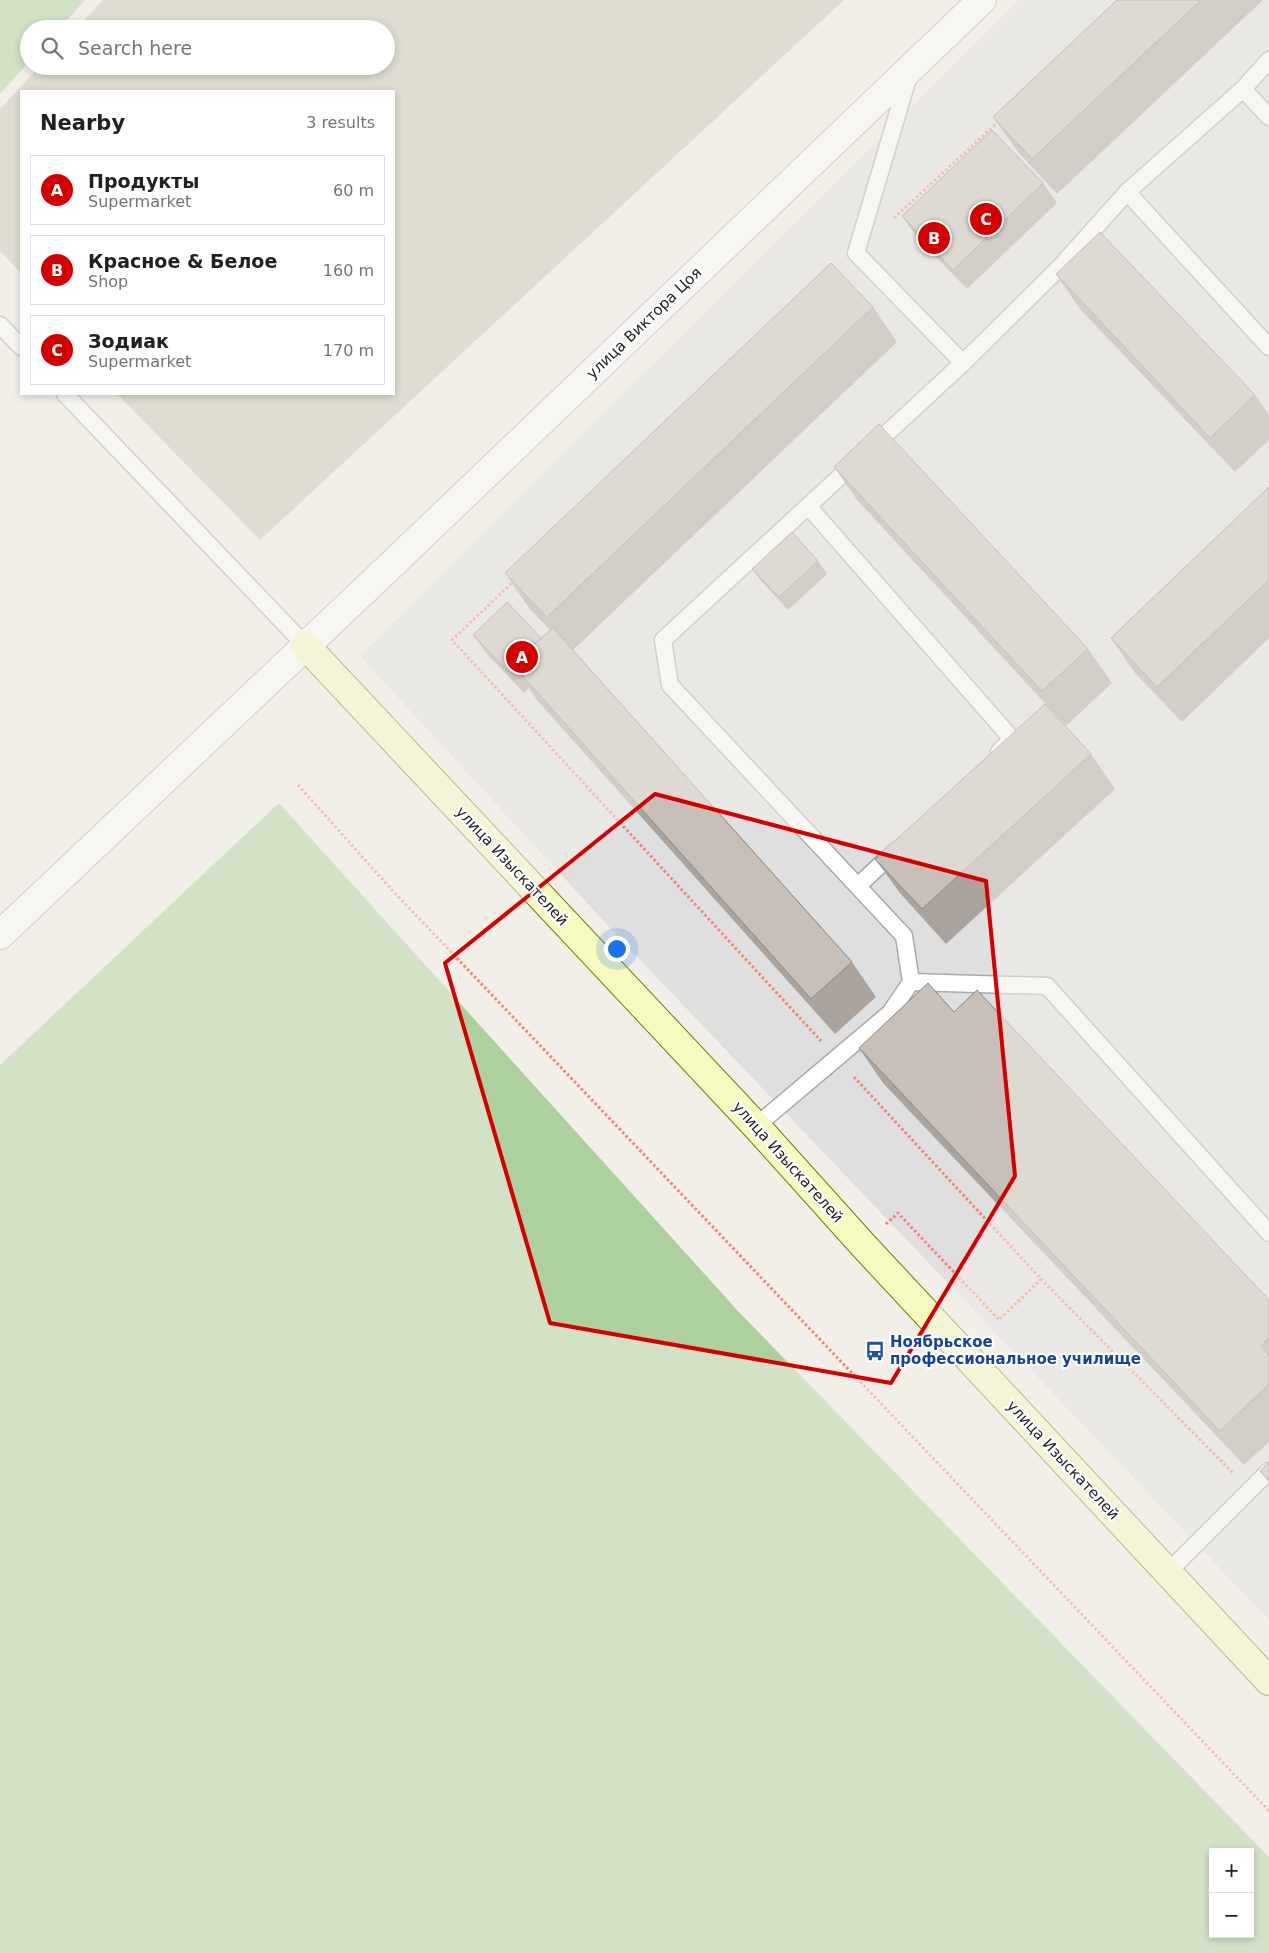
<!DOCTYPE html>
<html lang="en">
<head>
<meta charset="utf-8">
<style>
  body { margin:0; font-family:"DejaVu Sans",sans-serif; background:#f6f6f6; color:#202124 }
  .controls { position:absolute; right:15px; bottom:15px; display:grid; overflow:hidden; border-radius:0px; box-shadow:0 2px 8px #0003 }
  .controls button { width:45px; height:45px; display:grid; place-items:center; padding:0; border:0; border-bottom:1px solid #e0e0e0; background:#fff; color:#202124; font:25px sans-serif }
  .you { position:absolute; left:616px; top:948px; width:18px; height:18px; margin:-12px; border:4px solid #fff; border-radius:50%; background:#1a73e8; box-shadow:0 0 0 8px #1a73e833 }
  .badge { display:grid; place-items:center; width:32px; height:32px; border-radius:50%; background:#d40000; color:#fff; font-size:16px; font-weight:700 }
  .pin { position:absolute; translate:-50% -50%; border:2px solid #fff; box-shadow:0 1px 5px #0006 }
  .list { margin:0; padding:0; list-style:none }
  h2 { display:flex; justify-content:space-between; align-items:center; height:65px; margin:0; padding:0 20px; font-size:21px }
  h2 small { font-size:16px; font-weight:400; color:#757577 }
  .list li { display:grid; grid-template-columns:32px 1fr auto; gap:15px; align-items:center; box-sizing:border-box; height:70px; margin:0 10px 10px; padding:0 10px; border:1px solid #e0e0e0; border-radius:0px }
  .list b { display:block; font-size:19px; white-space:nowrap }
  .list p { margin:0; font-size:16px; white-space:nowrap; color:#757577 }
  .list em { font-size:16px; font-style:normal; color:#757577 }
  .icon { flex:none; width:28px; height:28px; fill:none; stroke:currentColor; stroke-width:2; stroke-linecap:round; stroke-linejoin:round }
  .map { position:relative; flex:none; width:1269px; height:1953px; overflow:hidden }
  .search { position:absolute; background:#fff; box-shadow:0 2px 8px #0003; left:20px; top:20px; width:375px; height:55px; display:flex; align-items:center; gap:12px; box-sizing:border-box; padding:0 18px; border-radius:28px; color:#757577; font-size:19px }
  .panel { position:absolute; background:#fff; box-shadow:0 2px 8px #0003; left:20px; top:90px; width:375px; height:305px; border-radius:0px }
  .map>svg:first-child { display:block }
  .residential { fill:#e0dfdf }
  .construction { fill:#c7c7b4 }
  .forest { fill:#add19e; fill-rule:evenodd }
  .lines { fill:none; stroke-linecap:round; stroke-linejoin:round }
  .lane-casing { stroke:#a9a9a9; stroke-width:19 }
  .street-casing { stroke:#a9a9a9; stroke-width:30 }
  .secondary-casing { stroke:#707d05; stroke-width:30 }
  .path { stroke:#fa8072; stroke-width:3; stroke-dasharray:2.5 2.5; stroke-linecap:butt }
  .lane { stroke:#fff; stroke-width:16 }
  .street { stroke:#fff; stroke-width:28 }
  .secondary { stroke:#f7fabf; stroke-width:28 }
  .wall { fill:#aba49e }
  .building { fill:#c7bfb8; stroke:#8b8681 }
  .marked { fill:none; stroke:#d40000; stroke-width:4; stroke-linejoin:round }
  .labels { text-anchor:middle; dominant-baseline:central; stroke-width:4.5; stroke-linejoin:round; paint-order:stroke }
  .street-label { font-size:15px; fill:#222; stroke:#fff }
  .transit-label { font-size:15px; font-weight:bold; fill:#164399; stroke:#fff; text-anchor:start }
</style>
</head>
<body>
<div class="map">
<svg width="1269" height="1953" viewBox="0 0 1269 1953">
  <rect width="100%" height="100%" fill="#f2efe9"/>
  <polygon class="residential" points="1019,0 1269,0 1269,1620 623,942 360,656"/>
  <polygon class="construction" points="103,0 844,0 260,540 117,394 394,394 394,91 21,91 21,273 0,251 0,109 40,66 386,66 386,29 76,29"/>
  <g class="forest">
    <polygon points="0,0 85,0 59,29 29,29 29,62 0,94"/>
    <path d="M279,803L738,1311L1269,1857V1953H0V1065ZM1213,1852H1250V1934H1213Z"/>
  </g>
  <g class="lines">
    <defs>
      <g id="lane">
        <polyline points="1243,89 1269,117"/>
        <polyline points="1127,192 1269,347"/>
        <polyline points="0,325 21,347"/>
        <polyline points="963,363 1060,267 1127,192 1243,89 1269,60"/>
        <polyline points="65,394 305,645"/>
        <polyline points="808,506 1012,739 999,752"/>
        <polyline points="858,886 896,850"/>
        <polyline points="911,982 1047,986 1269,1233"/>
        <polyline points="756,1126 890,1013 911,982 904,936 670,685 663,640 963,363 856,253 909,75"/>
        <polyline points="1168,1572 1269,1471"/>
      </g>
      <polyline id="street" points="0,935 387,569 982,0"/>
      <polyline id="secondary" points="305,645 756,1126 863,1245 1269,1681"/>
    </defs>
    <use href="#lane" class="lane-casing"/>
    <use href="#street" class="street-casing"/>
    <use href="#secondary" class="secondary-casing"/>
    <g class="path">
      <polyline points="894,218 999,121"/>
      <polyline points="515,580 452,640 821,1041"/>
      <polyline points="298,785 392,890 1269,1811"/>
      <polyline points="854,1077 1041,1279 1233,1473"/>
      <polyline points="886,1224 898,1213 999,1320 1041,1279"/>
    </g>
    <use href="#lane" class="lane"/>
    <use href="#street" class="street"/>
    <use href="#secondary" class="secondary"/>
  </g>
  <g class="wall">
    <polygon points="1117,0 1263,0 1057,194 1018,152 993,117"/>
    <polygon points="1043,183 1057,203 967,289 916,236 902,216"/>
    <polygon points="1056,274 1255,395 1269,415 1269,440 1235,472 1080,309"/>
    <polygon points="873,307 897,342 573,650 852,962 876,997 835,1034 536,699 529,688 524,693 487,654 473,635 541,638 550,630 529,608 505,573"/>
    <polygon points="834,467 1088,649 1112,683 1066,726 858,501"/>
    <polygon points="1269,487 1269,638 1182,722 1135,673 1111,638"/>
    <polygon points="818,561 827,574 788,610 762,582 752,569"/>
    <polygon points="1091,754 1115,789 946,944 900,893 875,859"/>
    <polygon points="954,1012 1269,1300 1269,1442 1244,1465 883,1083 859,1048"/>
    <polygon points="1269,1462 1269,1483 1260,1471"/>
  </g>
  <g class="building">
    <polygon points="1117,0 1201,0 1032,159 993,117"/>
    <polygon points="992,130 1043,183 953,270 902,216"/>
    <polygon points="1100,232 1255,395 1210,438 1056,274"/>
    <polygon points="831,263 873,307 547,617 505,573"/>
    <polygon points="879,424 1088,649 1042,691 834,467"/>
    <polygon points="1269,487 1269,580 1157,687 1111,638"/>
    <polygon points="792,532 818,561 779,597 752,569"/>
    <polygon points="507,602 541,638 512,664 515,669 510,673 473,635"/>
    <polygon points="553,628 852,962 811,999 512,664"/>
    <polygon points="1045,704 1091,754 922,909 875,859"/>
    <polygon points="928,983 954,1012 977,990 1269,1300 1269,1338 1261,1346 1269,1355 1269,1384 1220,1431 859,1048"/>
    <polygon points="1269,1462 1269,1480 1260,1471"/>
  </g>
  <path d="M0 0H1269V1953H0ZM655,794L986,881L1015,1176L891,1383L550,1323L445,963Z" fill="#f2efe9" fill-opacity=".55" fill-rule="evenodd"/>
  <path class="marked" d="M655,794L986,881L1015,1176L891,1383L550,1323L445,963Z"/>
  <defs>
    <symbol id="bus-bare" viewBox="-9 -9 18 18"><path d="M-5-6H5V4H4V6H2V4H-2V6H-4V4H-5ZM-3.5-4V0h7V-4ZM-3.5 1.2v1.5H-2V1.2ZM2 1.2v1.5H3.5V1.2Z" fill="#1a4fb4" stroke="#fff" stroke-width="2.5" paint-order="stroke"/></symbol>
  </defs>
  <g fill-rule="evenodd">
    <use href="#bus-bare" x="861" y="1337" width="28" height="28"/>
  </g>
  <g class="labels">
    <g class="street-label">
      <text transform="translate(644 323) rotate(-44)">улица Виктора Цоя</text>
      <text transform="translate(512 866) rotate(47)">улица Изыскателей</text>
      <text transform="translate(788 1162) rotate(48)">улица Изыскателей</text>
      <text transform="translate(1063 1460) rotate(47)">улица Изыскателей</text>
    </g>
    <g class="transit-label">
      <text x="890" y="1342">Ноябрьское<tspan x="890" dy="17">профессиональное училище</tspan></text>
    </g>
  </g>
</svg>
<div class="controls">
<button>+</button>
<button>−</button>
</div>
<div class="you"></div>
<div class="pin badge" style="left:522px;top:657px">A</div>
<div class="pin badge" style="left:934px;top:238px">B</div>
<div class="pin badge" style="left:986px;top:219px">C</div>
<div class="search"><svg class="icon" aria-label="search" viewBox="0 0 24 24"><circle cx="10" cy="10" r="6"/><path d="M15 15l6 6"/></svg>Search here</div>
<section class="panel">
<h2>Nearby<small>3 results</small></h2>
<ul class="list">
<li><span class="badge">A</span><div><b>Продукты</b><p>Supermarket</p></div><em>60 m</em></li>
<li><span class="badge">B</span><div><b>Красное &amp; Белое</b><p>Shop</p></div><em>160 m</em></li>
<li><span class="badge">C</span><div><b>Зодиак</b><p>Supermarket</p></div><em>170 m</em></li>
</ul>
</section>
</div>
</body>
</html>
